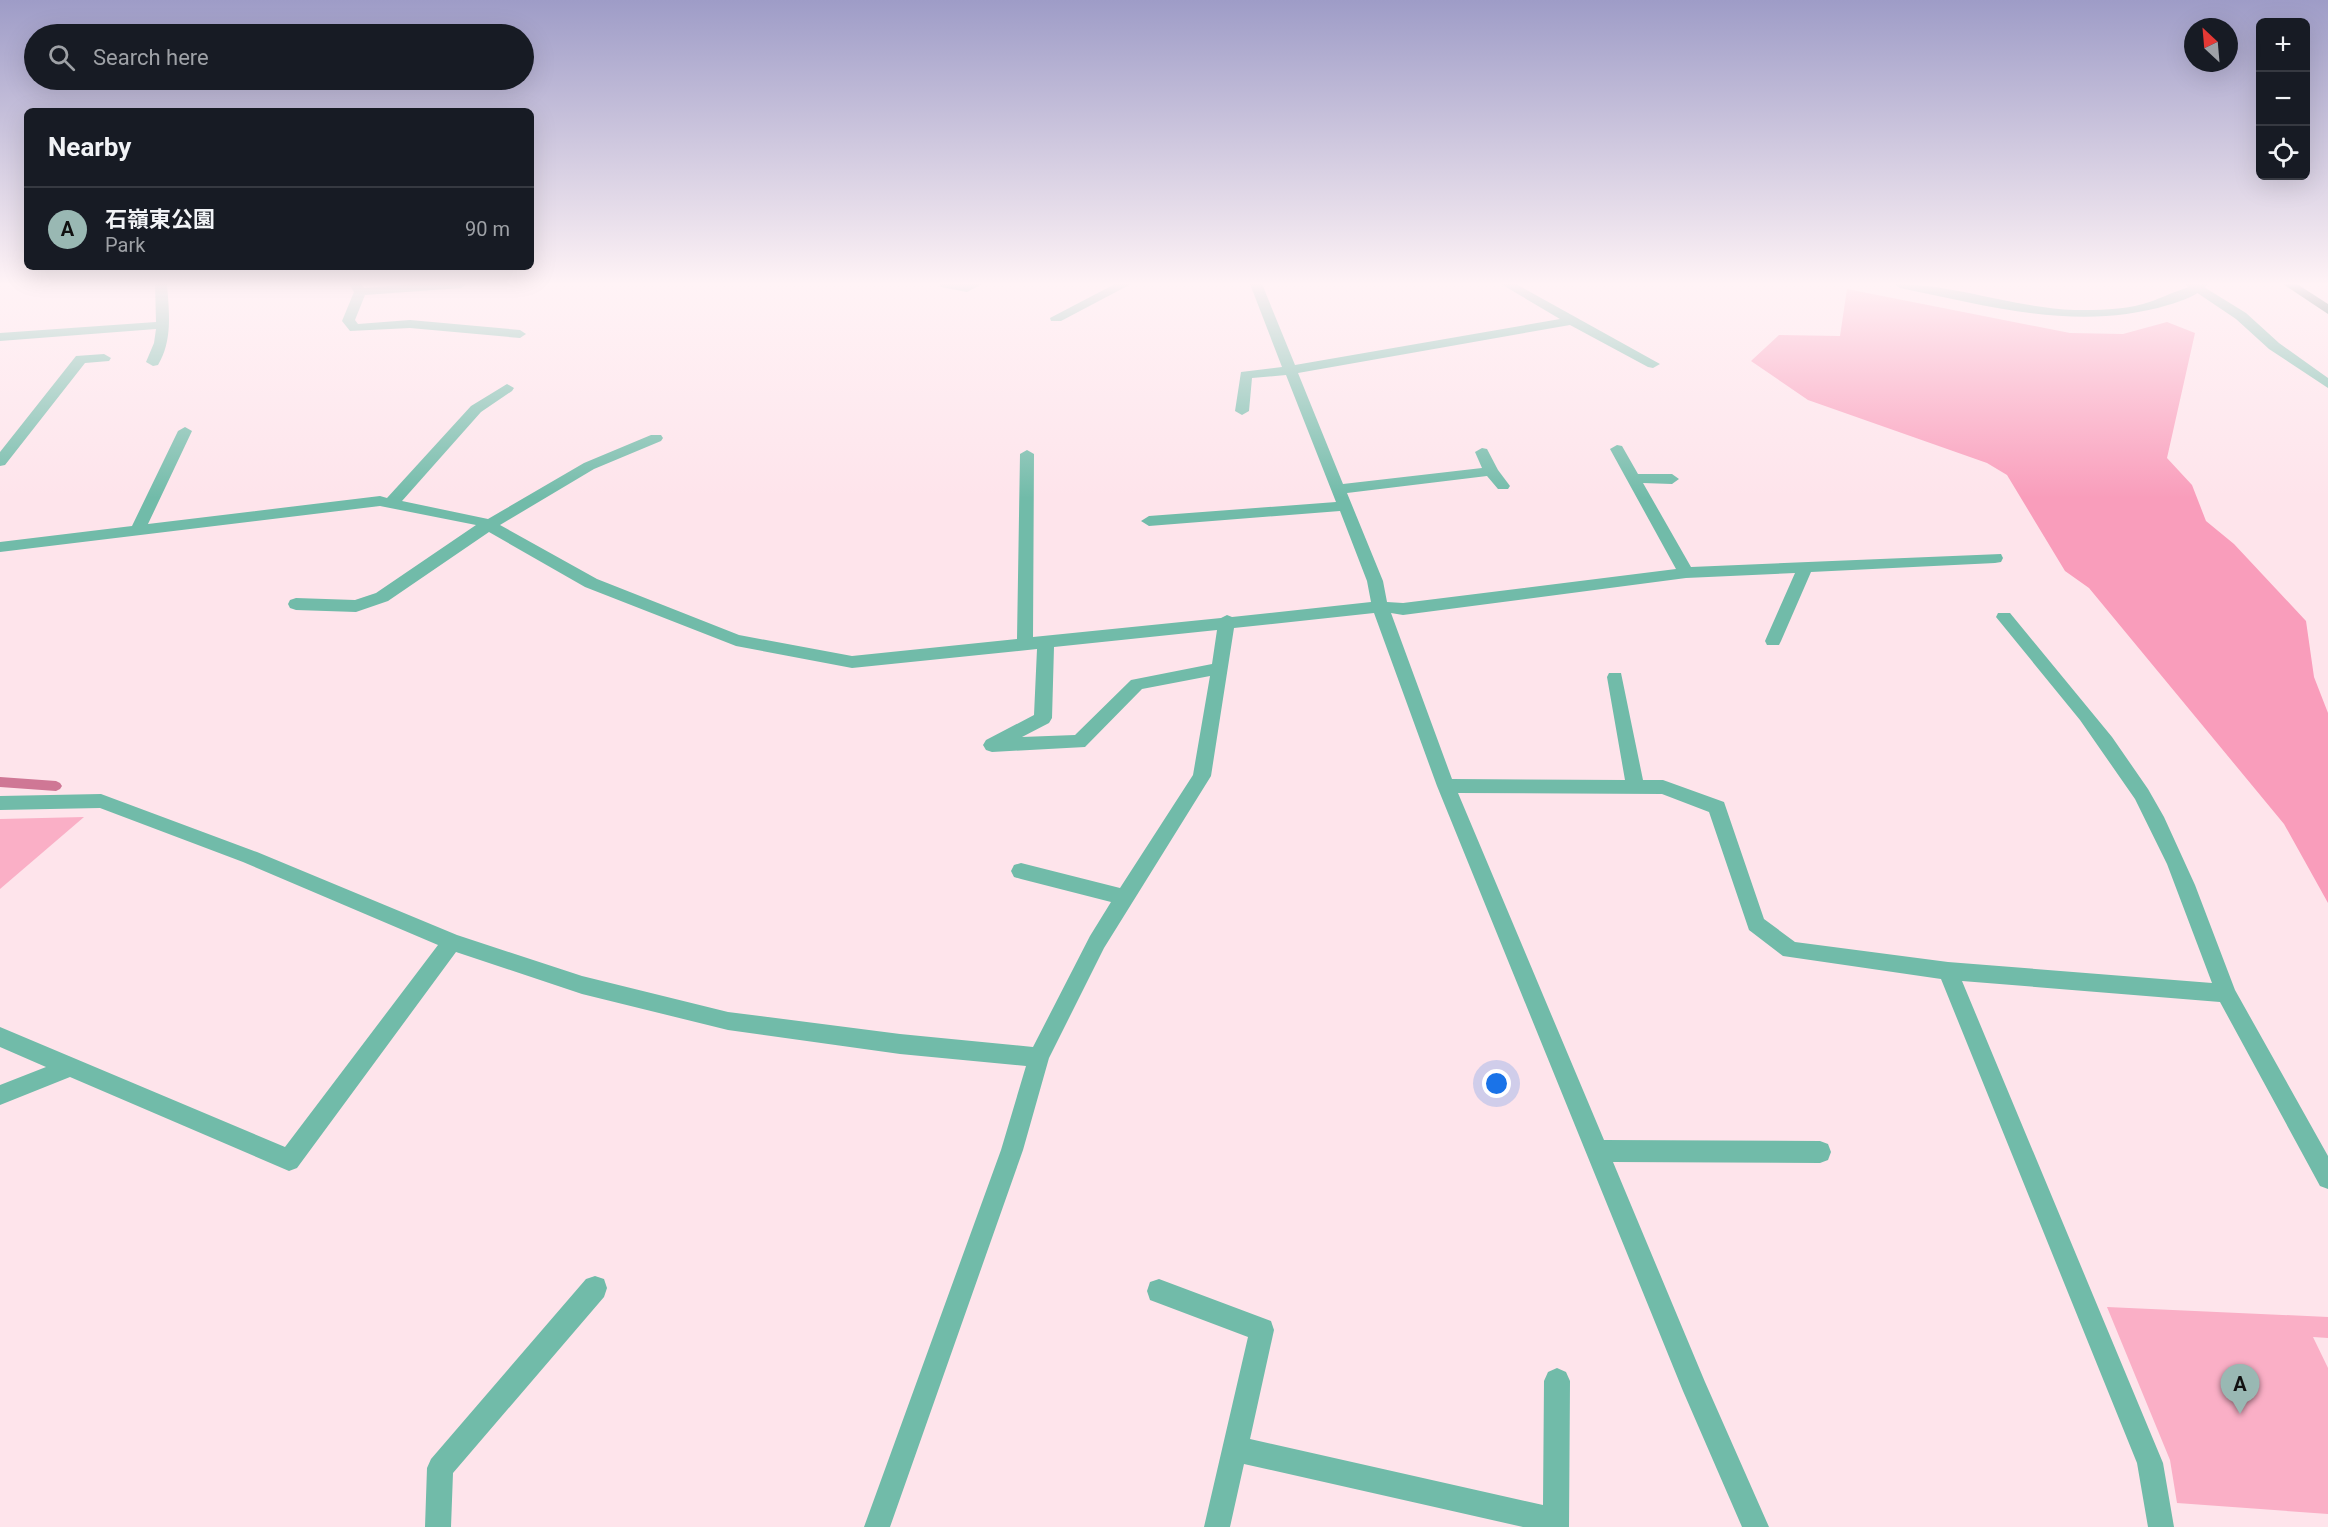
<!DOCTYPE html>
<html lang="en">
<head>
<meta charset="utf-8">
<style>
  body { margin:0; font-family:Roboto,"Noto Sans JP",sans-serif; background:#242831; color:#f1f3f6 }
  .controls { position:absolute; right:18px; top:18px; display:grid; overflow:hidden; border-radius:9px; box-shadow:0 6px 24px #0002 }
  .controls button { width:54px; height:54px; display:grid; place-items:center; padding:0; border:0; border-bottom:2px solid #363941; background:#171b24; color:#f1f3f6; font:30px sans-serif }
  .compass { position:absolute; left:2184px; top:18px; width:54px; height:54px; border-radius:50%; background:#171b24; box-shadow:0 6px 24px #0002; rotate:334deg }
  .you { position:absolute; left:1497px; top:1084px; width:21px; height:21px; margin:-15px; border:4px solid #fff; border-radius:50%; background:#1a73e8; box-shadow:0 0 0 9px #1a73e833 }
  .badge { display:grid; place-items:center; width:39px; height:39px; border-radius:50%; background:#99b8b3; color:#111; font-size:20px; font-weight:700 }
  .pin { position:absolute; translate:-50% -50px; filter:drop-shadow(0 2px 3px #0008) }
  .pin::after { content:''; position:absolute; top:32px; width:21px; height:18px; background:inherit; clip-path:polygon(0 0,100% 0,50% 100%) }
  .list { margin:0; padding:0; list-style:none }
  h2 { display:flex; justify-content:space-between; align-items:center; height:78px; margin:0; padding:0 24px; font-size:26px }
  h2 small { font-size:20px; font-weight:400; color:#9ea1a6 }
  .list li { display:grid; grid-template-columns:39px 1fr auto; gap:18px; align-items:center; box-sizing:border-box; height:84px; padding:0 24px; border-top:2px solid #363941 }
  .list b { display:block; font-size:22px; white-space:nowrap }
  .list p { margin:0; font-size:20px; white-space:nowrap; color:#9ea1a6 }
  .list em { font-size:20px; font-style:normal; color:#9ea1a6 }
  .icon { flex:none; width:33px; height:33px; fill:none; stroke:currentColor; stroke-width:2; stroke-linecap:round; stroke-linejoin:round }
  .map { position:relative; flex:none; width:2328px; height:1527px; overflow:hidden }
  .search { position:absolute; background:#171b24; box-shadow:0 6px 24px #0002; left:24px; top:24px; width:510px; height:66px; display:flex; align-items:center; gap:15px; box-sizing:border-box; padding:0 21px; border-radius:33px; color:#9ea1a6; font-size:22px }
  .panel { position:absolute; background:#171b24; box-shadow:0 6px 24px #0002; left:24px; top:108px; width:510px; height:162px; border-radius:9px }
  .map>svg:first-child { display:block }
  .green { fill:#faafc6 }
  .forest { fill:#f99dbb }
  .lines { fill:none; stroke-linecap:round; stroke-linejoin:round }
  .stream { fill:#cf7795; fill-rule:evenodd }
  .minor { fill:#71bba9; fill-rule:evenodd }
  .tertiary { fill:#71bba9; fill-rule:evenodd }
  .motorway { fill:#2c6d5f; fill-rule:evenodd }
</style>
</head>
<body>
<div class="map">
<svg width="2328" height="1527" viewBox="0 0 2328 1527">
  <rect width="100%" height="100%" fill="#fee4eb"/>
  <g class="green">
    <polygon points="84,817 0,889 0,819"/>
    <polygon points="2107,1307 2328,1317 2328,1338 2313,1337 2328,1368 2328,1514 2177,1503 2170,1460"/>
  </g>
  <polygon class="forest" points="1847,289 2070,333 2123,334 2167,322 2195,333 2167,458 2192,485 2206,521 2234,544 2306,621 2314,677 2328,713 2328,903 2284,824 2089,588 2065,571 2007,475 1987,463 1808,400 1751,361 1779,335 1840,336"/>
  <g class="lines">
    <polygon class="stream" points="0,777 56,781 60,783 62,786 60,789 56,791 0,787"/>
    <g class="minor">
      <path d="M155,284H167C169,312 173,340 158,365L153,366L146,362L154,343L156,329L0,341V333L156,322Z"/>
      <polygon points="349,284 361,284 364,288 414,284 467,284 461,288 365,295 355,320 358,324 410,320 520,330 526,334 520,338 410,328 350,331 342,321 354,292"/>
      <polygon points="939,284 982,284 967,292 941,287"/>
      <polygon points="1115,284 1131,284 1061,321 1051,321 1050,318"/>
      <path d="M1250,284H1262L1295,365L1560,319L1501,284H1516L1660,364L1653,368L1648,367L1570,325L1298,373L1343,484L1482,468L1475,452L1482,448L1487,449L1498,470L1510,486L1508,489H1498L1487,476L1347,493L1383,581L1387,602L1403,603L1676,569L1610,449L1617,445L1622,446L1638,474H1672L1679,479L1672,484L1643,483L1691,567L2001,554L2003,558L2001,562L1995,563L1811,572L1781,641L1779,645H1767L1765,641L1795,573L1686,578L1403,615L1391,613L1452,779L1625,780L1607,677L1609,673H1621L1643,780H1663L1724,802L1764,919L1795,942L1948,962L2212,983L2167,864L2135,799L2080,720L1996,617L1998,613H2010L2112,737L2148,789L2164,817L2195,885L2235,990L2328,1156V1189L2320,1186L2220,1002L1962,981L2163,1463L2174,1527H2148L2137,1463L1941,979L1783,956L1749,930L1709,812L1662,794L1458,793L1604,1140L1820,1141L1828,1144L1831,1152L1828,1160L1820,1163L1613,1162L1705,1382L1769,1527H1742L1683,1391L1437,786L1374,613L1234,628L1211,776L1104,948L1049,1058L1023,1150L890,1527H864L1001,1150L1026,1066L900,1054L728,1030L582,994L456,952L297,1168L289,1171L70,1077L0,1105V1085L46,1067L0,1047V1027L285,1147L438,945L243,862L100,808L0,810V796L101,794L257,852L457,935L582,976L728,1012L900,1034L1033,1047L1090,936L1111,902L1021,879L1014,877L1011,871L1014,865L1021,863L1120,888L1193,775L1210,676L1142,689L1085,747L992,752L986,750L983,745L986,740L1034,715L1037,649L852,668L736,646L585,587L489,532L388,601L356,612L296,610L290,608L288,604L290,600L296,598L355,600L376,593L476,525L380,506L0,552V542L132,526L178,431L185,427L192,431L148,524L380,496L387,498L471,406L507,384L514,388L512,391L481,412L402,501L488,519L584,463L651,435H661L663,438L661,441L594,469L500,525L597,579L739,635L852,656L1017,639L1020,454L1027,450L1034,454L1033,637L1221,618L1227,615L1232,617L1371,602L1367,581L1340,511L1149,526L1141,521L1149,516L1336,502L1286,375L1252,378L1249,411L1242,415L1235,411L1241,372L1282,367ZM1217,630L1212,664L1131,680L1075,735L1022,737L1049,723L1052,718L1054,647Z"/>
      <polygon points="2184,284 2199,284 2246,313 2279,343 2328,378 2328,388 2269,349 2236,319"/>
      <polygon points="104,354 111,358 109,361 85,363 5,465 0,466 0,452 76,356"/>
      <polygon points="595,1276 604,1279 607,1288 604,1297 453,1473 451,1527 425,1527 427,1468 431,1459 586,1279"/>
      <polygon points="1159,1279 1271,1321 1274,1330 1250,1439 1543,1505 1544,1381 1548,1372 1557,1368 1566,1372 1570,1381 1569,1527 1523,1527 1244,1464 1230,1527 1204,1527 1248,1337 1150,1300 1147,1291 1150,1282"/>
    </g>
    <path class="tertiary" d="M1894,284C1955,284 2014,308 2075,310C2097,310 2122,310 2143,304C2165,298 2186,284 2208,284C2199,295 2182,301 2168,305C2079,332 1988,306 1900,288Z"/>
    <polygon class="motorway" points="2283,284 2297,284 2328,304 2328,314"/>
  </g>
  <linearGradient id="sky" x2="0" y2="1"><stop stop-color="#9e9cc7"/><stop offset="0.57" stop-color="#fff3f6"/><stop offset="1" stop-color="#fff3f6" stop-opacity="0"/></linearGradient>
  <rect width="2328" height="498" fill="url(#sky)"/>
</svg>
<div class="controls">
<button>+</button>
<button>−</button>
<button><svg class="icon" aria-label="locate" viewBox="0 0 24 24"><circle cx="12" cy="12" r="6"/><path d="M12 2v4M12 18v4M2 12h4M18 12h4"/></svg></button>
</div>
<svg class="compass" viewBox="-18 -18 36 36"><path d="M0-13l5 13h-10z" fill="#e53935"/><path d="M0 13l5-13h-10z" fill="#9ea1a6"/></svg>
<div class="you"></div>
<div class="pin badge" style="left:2240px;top:1414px">A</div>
<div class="search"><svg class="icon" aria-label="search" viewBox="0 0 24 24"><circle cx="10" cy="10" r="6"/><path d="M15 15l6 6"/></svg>Search here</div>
<section class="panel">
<h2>Nearby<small></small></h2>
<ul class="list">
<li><span class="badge">A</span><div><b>石嶺東公園</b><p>Park</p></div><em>90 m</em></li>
</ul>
</section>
</div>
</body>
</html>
